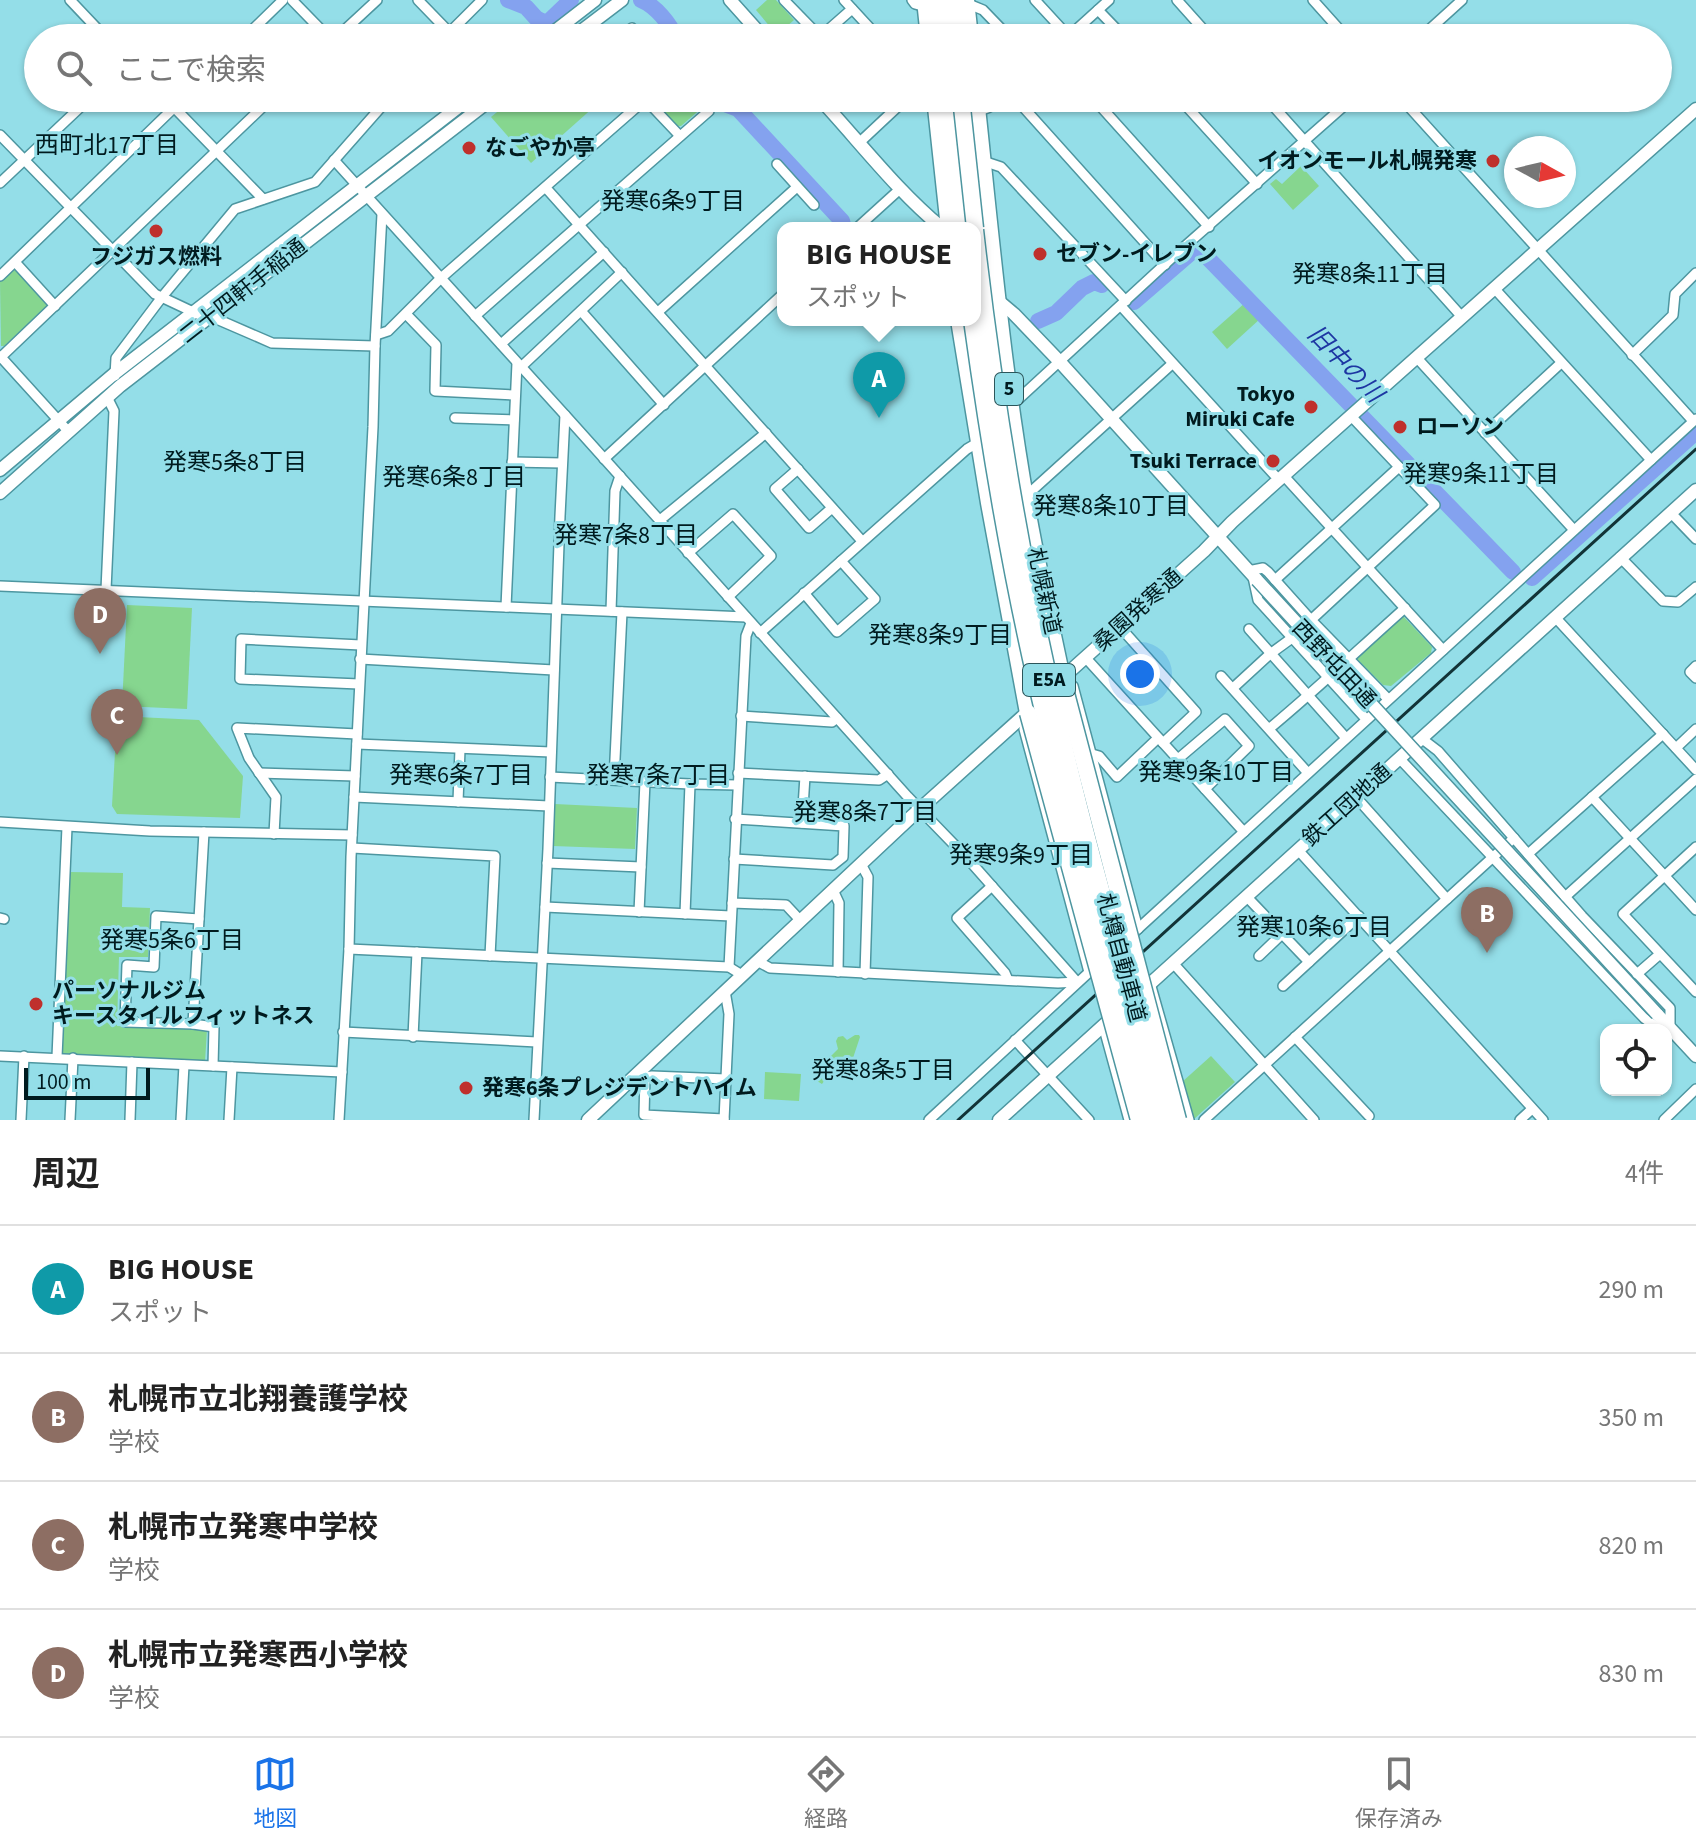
<!DOCTYPE html>
<html lang="ja">
<head>
<meta charset="utf-8">
<style>
  body { margin:0; font-family:"Source Sans 3","Noto Sans JP",sans-serif; background:#f6f6f6; color:#222 }
  .controls { position:absolute; right:24px; bottom:24px; display:grid; overflow:hidden; border-radius:16px; box-shadow:0 2px 6px #0004 }
  .controls button { width:72px; height:72px; display:grid; place-items:center; padding:0; border:0; border-bottom:2px solid #e0e0e0; background:#fff; color:#222; font:40px sans-serif }
  .compass { position:absolute; left:1504px; top:136px; width:72px; height:72px; border-radius:50%; background:#fff; box-shadow:0 2px 6px #0004; rotate:98deg }
  .scale { position:absolute; left:24px; bottom:20px; width:126px; box-sizing:border-box; padding-left:8px; border:4px solid #001b1f; border-top:0; font-size:22px; line-height:28px; white-space:nowrap; color:#001b1f; -webkit-text-stroke:6px #94dee8; paint-order:stroke }
  .you { position:absolute; left:1140px; top:674px; width:28px; height:28px; margin:-20px; border:6px solid #fff; border-radius:50%; background:#1a73e8; box-shadow:0 0 0 12px #1a73e833 }
  .badge { display:grid; place-items:center; width:52px; height:52px; border-radius:50%; background:#1a73e8; color:#fff; font-size:26px; font-weight:700 }
  .pin { position:absolute; translate:-50% -66px; filter:drop-shadow(0 2px 4px #0008) }
  .pin::after { content:''; position:absolute; top:42px; width:28px; height:24px; background:inherit; clip-path:polygon(0 0,100% 0,50% 100%) }
  .popup { position:absolute; left:777px; top:222px; width:204px; height:104px; box-sizing:border-box; display:grid; place-content:center; border-radius:16px; background:#fff; filter:drop-shadow(0 2px 6px #0005); font-size:26px; white-space:nowrap; color:#767676 }
  .popup b { font-size:30px; color:#222 }
  .popup::after { content:''; position:absolute; left:50%; top:100%; margin-left:-16px; border:16px solid transparent; border-top-color:#fff }
  .list { margin:0; padding:0; list-style:none }
  h2 { display:flex; justify-content:space-between; align-items:center; height:104px; margin:0; padding:0 32px; font-size:34px }
  h2 small { font-size:26px; font-weight:400; color:#767676 }
  .list li { display:grid; grid-template-columns:52px 1fr auto; gap:24px; align-items:center; box-sizing:border-box; height:128px; padding:0 32px; border-top:2px solid #e0e0e0 }
  .list b { display:block; font-size:30px; white-space:nowrap }
  .list p { margin:0; font-size:26px; white-space:nowrap; color:#767676 }
  .list em { font-size:26px; font-style:normal; color:#767676 }
  .icon { flex:none; width:44px; height:44px; fill:none; stroke:currentColor; stroke-width:2; stroke-linecap:round; stroke-linejoin:round }
  .map { position:relative; flex:none; width:1696px; height:1120px; overflow:hidden }
  .search { position:absolute; background:#fff; box-shadow:0 2px 6px #0004; left:24px; right:24px; top:24px; height:88px; display:flex; align-items:center; gap:20px; box-sizing:border-box; padding:0 28px; border-radius:44px; color:#767676; font-size:30px }
  .sheet { height:616px; background:#fff }
  nav { display:flex; justify-content:space-around; align-items:center; box-sizing:border-box; height:112px; border-top:2px solid #e0e0e0; background:#fff; font-size:22px; color:#767676 }
  nav a { display:grid; justify-items:center; gap:4px }
  nav .on { color:#1a73e8 }
  .map>svg:first-child { display:block }
  .green { fill:#86d68f }
  .lines { fill:none; stroke-linecap:round; stroke-linejoin:round }
  .river { stroke:#84a2ef; stroke-width:16 }
  .street-casing { stroke:#4d96a0; stroke-width:12 }
  .secondary-casing { stroke:#4d96a0; stroke-width:15 }
  .highway-casing { stroke:#4d96a0; stroke-width:19 }
  .street { stroke:#fff; stroke-width:9 }
  .secondary { stroke:#fff; stroke-width:12 }
  .highway { stroke:#fff; stroke-width:16 }
  .rail { stroke:#123337; stroke-width:3 }
  .secondary-bridge-casing { stroke:#4d96a0; stroke-width:15; stroke-linecap:butt }
  .highway-bridge-casing { stroke:#4d96a0; stroke-width:19; stroke-linecap:butt }
  .secondary-bridge { stroke:#fff; stroke-width:12 }
  .highway-bridge { stroke:#fff; stroke-width:16 }
  .poi-dot { fill:#bf302c; stroke:#94dee8; stroke-width:3 }
  .labels { text-anchor:middle; dominant-baseline:central; stroke-width:6; stroke-linejoin:round; paint-order:stroke }
  .shield { fill:#94dee8; stroke:#2c565b; stroke-width:2 }
  .shield-label { font-size:20px; font-weight:bold; fill:#001b1f }
  .poi-label { font-size:22px; font-weight:bold; fill:#001b1f; stroke:#94dee8; text-anchor:start }
  .street-label { font-size:22px; fill:#001b1f; stroke:#94dee8 }
  .neighbourhood-label { font-size:24px; fill:#001b1f; stroke:#94dee8 }
  .water-label { font-size:24px; font-style:italic; fill:#1d36a2; stroke:#94dee8 }
</style>
</head>
<body>
<div class="map">
<svg width="1696" height="1120" viewBox="0 0 1696 1120">
  <rect width="100%" height="100%" fill="#94dee8"/>
  <g class="green">
    <polygon points="767,0 776,0 794,20 777,35 756,10"/>
    <polygon points="514,98 604,98 531,163 491,117"/>
    <polygon points="657,98 692,98 703,107 681,126 677,126 654,100"/>
    <polygon points="1301,166 1319,186 1293,210 1270,184 1276,179 1282,184"/>
    <polygon points="13,268 15,268 48,303 48,306 4,346 1,346 0,281"/>
    <polygon points="1246,302 1261,318 1227,349 1212,332"/>
    <polygon points="127,605 192,608 187,709 122,706"/>
    <polygon points="1402,616 1404,617 1432,647 1431,653 1391,686 1383,685 1357,659 1357,656"/>
    <polygon points="117,716 199,720 243,776 240,818 117,814 112,806"/>
    <polygon points="555,804 637,808 635,849 553,846"/>
    <polygon points="70,872 123,873 122,907 150,908 148,957 119,957 117,1026 207,1030 205,1062 65,1056 62,1051"/>
    <polygon points="855,1035 859,1035 860,1037 853,1058 829,1074 822,1084 817,1081 812,1075 838,1049 836,1041 838,1037 843,1036 847,1040"/>
    <polygon points="1211,1056 1235,1082 1193,1120 1182,1082"/>
    <polygon points="765,1072 801,1074 799,1101 764,1099"/>
  </g>
  <g class="lines">
    <g class="river">
      <polyline points="508,0 526,7 536,18 543,22 549,21 571,0"/>
      <path d="M641,0C656,6 670,24 676,38"/>
      <polyline points="709,98 738,109 842,221 844,228"/>
      <polyline points="1134,302 1193,251 1200,250 1513,572"/>
      <polyline points="1038,321 1056,313 1082,288 1094,282 1102,285"/>
      <polyline points="1532,578 1696,432"/>
    </g>
    <defs>
      <g id="street">
        <polyline points="70,0 106,38"/>
        <polyline points="292,0 329,38"/>
        <polyline points="418,0 449,32"/>
        <polyline points="784,0 820,37"/>
        <polyline points="844,0 879,38"/>
        <polyline points="912,0 915,4 926,7"/>
        <polyline points="1035,0 1069,37"/>
        <polyline points="1177,0 1211,38"/>
        <polyline points="1313,0 1347,38"/>
        <polyline points="966,3 983,10 1010,38"/>
        <polyline points="1098,10 1125,38"/>
        <polyline points="244,38 283,0"/>
        <polyline points="336,38 377,0"/>
        <polyline points="444,38 482,0"/>
        <polyline points="621,38 632,28 640,38"/>
        <polyline points="819,38 852,9"/>
        <polyline points="1067,38 1109,0"/>
        <polyline points="1420,38 1462,0"/>
        <polyline points="165,98 263,199"/>
        <polyline points="1015,98 1165,265"/>
        <polyline points="1093,98 1209,227"/>
        <polyline points="1179,98 1257,184"/>
        <polyline points="1266,98 1462,317"/>
        <polyline points="1401,98 1693,421"/>
        <polyline points="645,99 680,136"/>
        <path d="M974,108C985,113 993,105 1001,98"/>
        <polyline points="0,135 155,294 208,319 219,320 272,343 375,346"/>
        <polyline points="860,142 907,98"/>
        <polyline points="334,160 565,415 908,797 968,859 1077,982"/>
        <polyline points="983,161 1001,167 1126,301"/>
        <polyline points="777,164 814,205"/>
        <polyline points="0,183 90,98"/>
        <polyline points="546,188 862,541"/>
        <polyline points="857,228 900,189"/>
        <polyline points="15,262 55,306"/>
        <polyline points="0,276 184,98"/>
        <polyline points="1494,288 1651,460"/>
        <polyline points="1121,306 1279,480"/>
        <polyline points="581,311 664,405"/>
        <polyline points="658,312 797,187"/>
        <polyline points="406,314 436,345 435,391 515,395"/>
        <polyline points="475,316 709,111"/>
        <polyline points="376,335 388,331 441,278 647,98"/>
        <polyline points="501,344 604,252"/>
        <polyline points="1632,355 1673,315 1675,294 1696,273"/>
        <polyline points="0,356 68,431"/>
        <polyline points="0,358 272,98"/>
        <polyline points="1417,358 1574,530"/>
        <polyline points="521,367 622,272"/>
        <polyline points="115,376 116,358 162,297 235,209 315,182 389,98"/>
        <polyline points="1012,405 1175,255 1353,98"/>
        <polyline points="455,418 514,420"/>
        <polyline points="1485,433 1561,363"/>
        <polyline points="604,459 783,294"/>
        <polyline points="512,462 562,463"/>
        <polyline points="798,469 775,489 809,528 832,508"/>
        <polyline points="1284,476 1443,650"/>
        <polyline points="1026,496 1172,364"/>
        <polyline points="1671,513 1696,539"/>
        <polyline points="660,520 766,433"/>
        <polyline points="688,553 733,514 771,556 728,597"/>
        <polyline points="1620,557 1663,601 1678,602 1696,587"/>
        <polyline points="1248,571 1263,568 1268,572 1311,620 1388,699"/>
        <polyline points="1253,577 1258,600 1366,719"/>
        <polyline points="1275,580 1399,467"/>
        <polyline points="0,586 746,617"/>
        <polyline points="106,590 114,411 107,397"/>
        <polyline points="804,593 837,632 875,599 841,561"/>
        <polyline points="506,607 517,363"/>
        <polyline points="611,611 615,491 620,476"/>
        <polyline points="1555,617 1696,770"/>
        <polyline points="1311,620 1435,505 1351,416"/>
        <polyline points="1120,627 1196,712 1163,743"/>
        <polyline points="1249,629 1346,738"/>
        <polyline points="760,633 967,449 979,442"/>
        <polyline points="1085,657 1244,832"/>
        <polyline points="360,659 554,670"/>
        <polyline points="1696,666 1690,672 1696,678"/>
        <polyline points="1221,676 1308,773"/>
        <polyline points="1065,680 1073,686 1138,929"/>
        <polyline points="359,684 240,679 241,639 361,645"/>
        <polyline points="1233,688 1270,654 1292,638"/>
        <polyline points="741,716 832,722 837,718"/>
        <polyline points="1027,716 1024,729 1089,972"/>
        <path d="M1270,728C1316,690 1360,648 1405,608"/>
        <polyline points="1421,738 1438,751 1582,916 1670,1008 1670,1028 1662,1030"/>
        <polyline points="357,744 551,752"/>
        <polyline points="1676,748 1696,729"/>
        <polyline points="1092,754 1099,756 1117,777 1158,738"/>
        <polyline points="1399,758 1644,1018 1661,1030"/>
        <polyline points="1178,759 1225,719 1249,746 1205,789"/>
        <polyline points="259,773 355,776"/>
        <polyline points="738,773 879,780 888,774"/>
        <polyline points="550,777 690,784 737,785"/>
        <polyline points="614,780 622,612"/>
        <polyline points="1355,796 1447,899"/>
        <polyline points="354,797 549,806"/>
        <polyline points="1592,797 1696,910"/>
        <polyline points="458,802 460,749"/>
        <polyline points="0,822 150,831 352,835"/>
        <polyline points="802,823 805,776"/>
        <polyline points="204,832 193,1024 214,1027 213,1066"/>
        <polyline points="274,834 276,797 249,758 237,728 357,734"/>
        <polyline points="1696,847 1623,914 1696,992"/>
        <polyline points="352,848 495,856 490,956"/>
        <polyline points="1298,850 1543,1120"/>
        <polyline points="1528,854 1663,734"/>
        <polyline points="734,859 833,865 843,857 844,826 735,819"/>
        <polyline points="547,863 641,867"/>
        <polyline points="861,864 868,877 865,974"/>
        <polyline points="992,886 957,918 1005,973 1008,980"/>
        <polyline points="833,890 839,903 838,972"/>
        <polyline points="1246,896 1309,962"/>
        <polyline points="1565,897 1696,779"/>
        <polyline points="732,903 786,905 800,920"/>
        <polyline points="545,907 731,916"/>
        <polyline points="639,912 645,782"/>
        <polyline points="685,914 690,784"/>
        <polyline points="0,918 4,919"/>
        <polyline points="1129,937 1696,419"/>
        <polyline points="349,949 729,967 742,975"/>
        <polyline points="1259,956 1282,934"/>
        <polyline points="757,961 770,968 1058,983 1077,982"/>
        <polyline points="1173,963 1314,1120"/>
        <polyline points="729,967 746,636 751,623"/>
        <polyline points="1637,974 1660,954"/>
        <polyline points="1150,983 1189,1120"/>
        <polyline points="1283,986 1359,916"/>
        <polyline points="193,1024 125,1022 127,965 154,967 156,916 199,919"/>
        <polyline points="1103,1025 1129,1120"/>
        <polyline points="343,1032 537,1042"/>
        <polyline points="413,1037 417,952"/>
        <polyline points="1295,1037 1369,1116"/>
        <polyline points="1015,1040 1089,1120"/>
        <polyline points="0,1056 342,1072"/>
        <polyline points="57,1057 67,827"/>
        <polyline points="639,1072 645,1077 644,1115 724,1119"/>
        <polyline points="645,1077 652,1076 726,1079"/>
        <polyline points="21,1120 24,1056"/>
        <polyline points="70,1120 73,1058"/>
        <polyline points="130,1120 132,1062"/>
        <polyline points="181,1120 184,1065"/>
        <polyline points="229,1120 232,1067"/>
        <polyline points="339,1120 349,949 351,857 373,427 375,346 382,214"/>
        <polyline points="534,1120 548,849 560,516 565,415"/>
        <polyline points="724,1120 729,1014 725,991"/>
        <polyline points="929,1120 1097,965"/>
        <polyline points="1204,1120 1514,838"/>
        <polyline points="1520,1120 1532,1109"/>
        <polyline points="1664,1120 1696,1089"/>
      </g>
      <g id="secondary">
        <polyline points="730,0 764,38"/>
        <polyline points="546,38 595,0"/>
        <polyline points="572,38 622,0"/>
        <path d="M819,98C859,141 897,191 942,228"/>
        <polyline points="995,298 1014,314 1060,362 1257,580"/>
        <polyline points="0,470 114,374 470,98"/>
        <polyline points="0,493 120,386 493,98"/>
        <polyline points="1059,681 1204,551 1232,522 1273,485 1696,109"/>
        <polyline points="1141,992 1696,490"/>
        <polyline points="1657,1014 1696,1056"/>
        <polyline points="588,1120 911,817 1031,709"/>
        <polyline points="999,1120 1115,1015"/>
      </g>
      <g id="highway">
        <polyline points="925,0 929,38"/>
        <polyline points="939,0 942,38"/>
        <polyline points="951,0 955,38"/>
        <polyline points="966,0 970,38"/>
        <polyline points="935,98 949,228"/>
        <polyline points="949,98 962,228"/>
        <path d="M976,98C992,248 1005,399 1034,546C1043,590 1053,634 1062,678"/>
        <polyline points="959,320 989,503 1028,713"/>
      </g>
    </defs>
    <use href="#street" class="street-casing"/>
    <use href="#secondary" class="secondary-casing"/>
    <use href="#highway" class="highway-casing"/>
    <use href="#street" class="street"/>
    <use href="#secondary" class="secondary"/>
    <use href="#highway" class="highway"/>
    <polyline class="rail" points="958,1120 1696,449"/>
    <defs>
      <polyline id="secondary-bridge" points="1257,580 1657,1014"/>
      <g id="highway-bridge">
        <polyline points="961,98 975,228"/>
        <path d="M975,230C992,381 1016,531 1049,680C1081,828 1125,974 1165,1120"/>
        <path d="M972,320C989,443 1009,565 1037,685C1071,831 1113,975 1152,1120"/>
        <polyline points="1062,678 1178,1120"/>
        <polyline points="1028,713 1139,1120"/>
      </g>
    </defs>
    <use href="#secondary-bridge" class="secondary-bridge-casing"/>
    <use href="#highway-bridge" class="highway-bridge-casing"/>
    <use href="#secondary-bridge" class="secondary-bridge"/>
    <use href="#highway-bridge" class="highway-bridge"/>
  </g>
  <g class="poi-dot">
    <circle cx="469" cy="148" r="8"/>
    <circle cx="1493" cy="161" r="8"/>
    <circle cx="156" cy="231" r="8"/>
    <circle cx="1040" cy="254" r="8"/>
    <circle cx="1311" cy="407" r="8"/>
    <circle cx="1400" cy="427" r="8"/>
    <circle cx="1273" cy="461" r="8"/>
    <circle cx="36" cy="1004" r="8"/>
    <circle cx="466" cy="1088" r="8"/>
  </g>
  <g class="labels">
    <g class="shield">
      <rect x="995" y="373" width="28" height="32" rx="6"/>
      <rect x="1023" y="664" width="52" height="32" rx="6"/>
    </g>
    <g class="shield-label">
      <text x="1009" y="389">5</text>
      <text x="1049" y="680">E5A</text>
    </g>
    <g class="poi-label">
      <text x="485" y="148">なごやか亭</text>
      <text x="1477" y="161" text-anchor="end">イオンモール札幌発寒</text>
      <text x="1056" y="254">セブン-イレブン</text>
      <text x="156" y="257" text-anchor="middle">フジガス燃料</text>
      <text x="1295" y="394" text-anchor="end">Tokyo<tspan x="1295" dy="25">Miruki Cafe</tspan></text>
      <text x="1416" y="427">ローソン</text>
      <text x="1257" y="461" text-anchor="end">Tsuki Terrace</text>
      <text x="52" y="991">パーソナルジム<tspan x="52" dy="25">キースタイルフィットネス</tspan></text>
      <text x="482" y="1088">発寒6条プレジデントハイム</text>
    </g>
    <g class="street-label">
      <text transform="translate(243 291) rotate(-38)">二十四軒手稲通</text>
      <text transform="translate(1044 591) rotate(78)">札幌新道</text>
      <text transform="translate(1138 610) rotate(-42)">桑園発寒通</text>
      <text transform="translate(1334 664) rotate(47)">西野屯田通</text>
      <text transform="translate(1347 805) rotate(-42)">鉄工団地通</text>
      <text transform="translate(1121 958) rotate(75)">札樽自動車道</text>
    </g>
    <g class="neighbourhood-label">
      <text x="107" y="145">西町北17丁目</text>
      <text x="673" y="201">発寒6条9丁目</text>
      <text x="1370" y="274">発寒8条11丁目</text>
      <text x="235" y="462">発寒5条8丁目</text>
      <text x="1481" y="474">発寒9条11丁目</text>
      <text x="454" y="477">発寒6条8丁目</text>
      <text x="1111" y="506">発寒8条10丁目</text>
      <text x="626" y="535">発寒7条8丁目</text>
      <text x="940" y="635">発寒8条9丁目</text>
      <text x="1216" y="772">発寒9条10丁目</text>
      <text x="461" y="775">発寒6条7丁目</text>
      <text x="658" y="775">発寒7条7丁目</text>
      <text x="865" y="812">発寒8条7丁目</text>
      <text x="1021" y="855">発寒9条9丁目</text>
      <text x="1314" y="927">発寒10条6丁目</text>
      <text x="172" y="940">発寒5条6丁目</text>
      <text x="883" y="1070">発寒8条5丁目</text>
    </g>
    <g class="water-label">
      <text transform="translate(1345 364) rotate(46)">旧中の川</text>
    </g>
  </g>
</svg>
<div class="controls">
<button><svg class="icon" aria-label="locate" viewBox="0 0 24 24"><circle cx="12" cy="12" r="6"/><path d="M12 2v4M12 18v4M2 12h4M18 12h4"/></svg></button>
</div>
<svg class="compass" viewBox="-18 -18 36 36"><path d="M0-13l5 13h-10z" fill="#e53935"/><path d="M0 13l5-13h-10z" fill="#767676"/></svg>
<div class="scale">100 m</div>
<div class="you"></div>
<div class="pin badge" style="left:879px;top:418px;background:#0f9aa8">A</div>
<div class="popup"><b>BIG HOUSE</b>スポット</div>
<div class="pin badge" style="left:1487px;top:953px;background:#8d6e63">B</div>
<div class="pin badge" style="left:117px;top:755px;background:#8d6e63">C</div>
<div class="pin badge" style="left:100px;top:654px;background:#8d6e63">D</div>
<div class="search"><svg class="icon" aria-label="search" viewBox="0 0 24 24"><circle cx="10" cy="10" r="6"/><path d="M15 15l6 6"/></svg>ここで検索</div>
</div>
<section class="sheet">
<h2>周辺<small>4件</small></h2>
<ul class="list">
<li><span class="badge" style="background:#0f9aa8">A</span><div><b>BIG HOUSE</b><p>スポット</p></div><em>290 m</em></li>
<li><span class="badge" style="background:#8d6e63">B</span><div><b>札幌市立北翔養護学校</b><p>学校</p></div><em>350 m</em></li>
<li><span class="badge" style="background:#8d6e63">C</span><div><b>札幌市立発寒中学校</b><p>学校</p></div><em>820 m</em></li>
<li><span class="badge" style="background:#8d6e63">D</span><div><b>札幌市立発寒西小学校</b><p>学校</p></div><em>830 m</em></li>
</ul>
</section>
<nav>
<a class="on"><svg class="icon" aria-label="map" viewBox="0 0 24 24"><path d="M3 6l6-2 6 2 6-2v14l-6 2-6-2-6 2zM9 4v14M15 6v14"/></svg>地図</a>
<a><svg class="icon" aria-label="directions" viewBox="0 0 24 24"><path d="M12 3l9 9-9 9-9-9zM9 14v-3h6M13 9l2 2-2 2"/></svg>経路</a>
<a><svg class="icon" aria-label="saved" viewBox="0 0 24 24"><path d="M7 4h10v16l-5-4-5 4z"/></svg>保存済み</a>
</nav>
</body>
</html>
